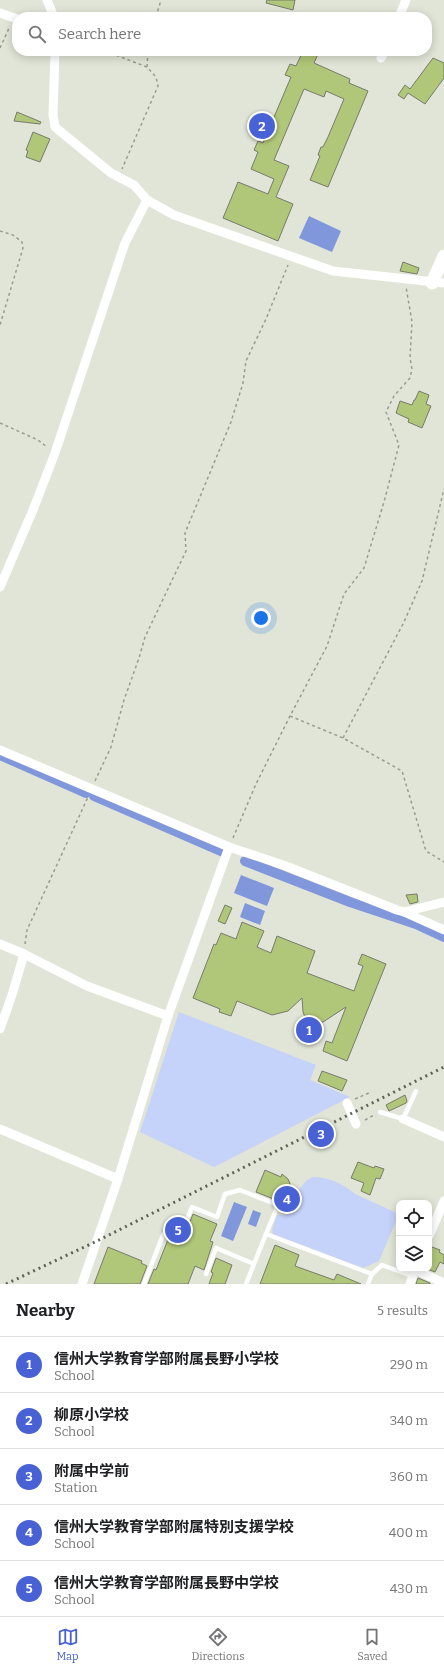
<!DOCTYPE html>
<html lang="en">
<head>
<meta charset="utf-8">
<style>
  body { margin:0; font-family:Bitter,"Noto Sans JP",serif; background:#f6f6f6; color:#202124 }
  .controls { position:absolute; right:12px; bottom:12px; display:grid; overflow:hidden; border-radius:8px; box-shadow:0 2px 10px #0003 }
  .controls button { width:36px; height:36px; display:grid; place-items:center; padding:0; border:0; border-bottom:1px solid #e0e0e0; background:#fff; color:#202124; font:20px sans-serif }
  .you { position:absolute; left:261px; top:618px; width:14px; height:14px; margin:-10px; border:3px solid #fff; border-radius:50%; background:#1a73e8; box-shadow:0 0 0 6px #1a73e833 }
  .badge { display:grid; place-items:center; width:26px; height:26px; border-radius:50%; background:#4861d4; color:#fff; font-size:13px; font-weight:700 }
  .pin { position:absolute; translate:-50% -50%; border:2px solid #fff; box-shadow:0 1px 4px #0006 }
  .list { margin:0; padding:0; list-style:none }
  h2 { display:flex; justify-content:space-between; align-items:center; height:52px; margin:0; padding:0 16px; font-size:17px }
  h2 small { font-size:13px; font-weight:400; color:#757577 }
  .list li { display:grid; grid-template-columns:26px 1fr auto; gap:12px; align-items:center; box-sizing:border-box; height:56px; padding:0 16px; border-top:1px solid #e0e0e0 }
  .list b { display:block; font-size:15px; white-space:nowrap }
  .list p { margin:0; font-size:13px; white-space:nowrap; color:#757577 }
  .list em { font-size:13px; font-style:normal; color:#757577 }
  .icon { flex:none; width:22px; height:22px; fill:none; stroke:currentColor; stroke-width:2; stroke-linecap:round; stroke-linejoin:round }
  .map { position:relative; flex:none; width:444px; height:1284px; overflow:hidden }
  .search { position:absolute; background:#fff; box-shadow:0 2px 10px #0003; left:12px; right:12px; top:12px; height:44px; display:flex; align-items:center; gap:10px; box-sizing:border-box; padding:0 14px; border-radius:16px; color:#757577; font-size:15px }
  .sheet { height:332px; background:#fff }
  nav { display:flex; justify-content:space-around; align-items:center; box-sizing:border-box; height:56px; border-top:1px solid #e0e0e0; background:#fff; font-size:11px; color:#757577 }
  nav a { display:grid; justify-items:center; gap:2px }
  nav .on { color:#4861d4 }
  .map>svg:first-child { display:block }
  .green { fill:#c5d2f9 }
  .water { fill:#8197dc }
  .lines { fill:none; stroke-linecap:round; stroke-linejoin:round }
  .canal { stroke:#8197dc; stroke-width:10 }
  .building { fill:#b0c678; stroke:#777b6e }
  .path { stroke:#999c91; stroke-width:1.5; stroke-dasharray:3 3; stroke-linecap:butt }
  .lane { stroke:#fff; stroke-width:4.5 }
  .street { stroke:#fff; stroke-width:9 }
  .secondary { stroke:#fff; stroke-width:13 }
  .rail { stroke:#60625a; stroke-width:3; stroke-dasharray:2 4; stroke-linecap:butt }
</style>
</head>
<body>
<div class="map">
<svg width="444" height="1284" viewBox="0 0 444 1284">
  <rect width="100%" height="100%" fill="#e1e5d7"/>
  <g class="green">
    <polygon points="179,1012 316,1065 310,1080 350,1097 214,1167 140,1132"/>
    <path d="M313,1177C327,1177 345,1184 355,1194L399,1214L379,1261L363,1268L273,1234L272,1230L277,1215H286L291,1212C296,1199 299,1182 313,1177Z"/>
  </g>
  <g class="water">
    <polygon points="309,216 341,231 332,252 299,238"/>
    <polygon points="241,875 274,888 267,906 234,893"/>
    <polygon points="245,903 265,911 260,925 240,917"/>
    <polygon points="234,1202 247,1207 233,1241 221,1236"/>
    <polygon points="253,1210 261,1213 256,1227 248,1224"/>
  </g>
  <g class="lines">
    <g class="canal">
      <polyline points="0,755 86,793"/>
      <polyline points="94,796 223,852"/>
      <polyline points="245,861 350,902 416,924 444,937"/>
    </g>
  </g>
  <g class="building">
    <polygon points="267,0 295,0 293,10 266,3"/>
    <polygon points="303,51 311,51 318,54 314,63 350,79 349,83 368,91 328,187 310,180 320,156 318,155 321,147 323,147 328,137 344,99 326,91 324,97 304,89 274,160 289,166 276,197 293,204 278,241 223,218 238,182 268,194 274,179 251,169 258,152 254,150 258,141 263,143 291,77 285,75 290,64 296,66"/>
    <polygon points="433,58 444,63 444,78 425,104 408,93 404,99 398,95 405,85 410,89"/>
    <polygon points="17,112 41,122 40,124 14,121"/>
    <polygon points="33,132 50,139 40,162 26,157 28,151 26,150"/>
    <polygon points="403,262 419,268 417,274 400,271"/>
    <polygon points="419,391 429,395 426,404 431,406 422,428 408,422 409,419 396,413 400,401 412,405 414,400 415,400"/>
    <polygon points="417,894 418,902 410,904 406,895"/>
    <polygon points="225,905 232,908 225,924 218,921"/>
    <polygon points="242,922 264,931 257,947 271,953 277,936 315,951 307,973 354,991 363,966 358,964 362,954 386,964 347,1061 323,1051 326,1041 332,1043 346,1007 323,1022 317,1022 310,1021 305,1017 303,1012 302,998 288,1011 272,1015 237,1001 231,1016 219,1012 220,1009 193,998 214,944 216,945 221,933 236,939"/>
    <polygon points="322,1071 347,1080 342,1091 318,1081"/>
    <polygon points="405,1095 407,1101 406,1103 389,1111 386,1105"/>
    <polygon points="358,1162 374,1168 375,1166 384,1169 380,1179 376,1178 370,1195 361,1191 364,1183 351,1178"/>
    <polygon points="265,1170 281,1177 282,1174 288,1179 291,1186 291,1191 286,1204 256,1192"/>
    <polygon points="193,1214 217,1224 210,1241 213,1242 204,1270 195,1266 188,1284 148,1284 154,1269 156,1270 169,1237 182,1242"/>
    <polygon points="275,1245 299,1255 295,1266 334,1280 337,1274 361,1284 260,1284"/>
    <polygon points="108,1247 142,1261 141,1263 147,1266 140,1284 94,1284"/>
    <polygon points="432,1247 440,1250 439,1252 444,1255 444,1264 440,1262 435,1272 427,1269 429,1269 429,1253"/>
    <polygon points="216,1258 232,1265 225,1284 209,1284 213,1273 211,1272"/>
    <polygon points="418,1278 430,1283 430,1284 416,1284"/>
  </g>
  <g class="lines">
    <g class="path">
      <polyline points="156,17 161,0"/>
      <polyline points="0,48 10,26"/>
      <polyline points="105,51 147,67 156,77 158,86 122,169"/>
      <polyline points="147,67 148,51"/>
      <polyline points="0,231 13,235 22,242 23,248 0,325"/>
      <polyline points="0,423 38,440 47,447"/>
      <polyline points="290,716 343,738 402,771 426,851 444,862"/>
      <polyline points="343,738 404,622 422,581 444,489"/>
      <polyline points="95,781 111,747 124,700 139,658 145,637 186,551 185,533 231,422 243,383 246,361 266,319 288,265"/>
      <polyline points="233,838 256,784 290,716 327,646 344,594 364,568 384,502 399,445 386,412 394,396 410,378 412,369 410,358 412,322 406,287"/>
      <polyline points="25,944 27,930 88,797"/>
      <polyline points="355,1099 371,1092"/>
      <polyline points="365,1120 374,1115"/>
    </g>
    <g class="lane">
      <polyline points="380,1112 403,1119 416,1091"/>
      <polyline points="206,1274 216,1248 254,1264"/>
      <polyline points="144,1284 163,1235 169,1229 181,1234 192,1207 217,1217 225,1194 240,1190 278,1205 266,1234"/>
      <polyline points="246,1284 266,1234 372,1274"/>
      <polyline points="368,1284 372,1274 382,1265 412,1276"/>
    </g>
    <g class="street">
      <polyline points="47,0 54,17"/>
      <polyline points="0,13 17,19"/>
      <polyline points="399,17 406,0"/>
      <polyline points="55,51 53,115 55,127 111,173 134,185 147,200 174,215 333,271 444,283"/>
      <polyline points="381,58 385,51"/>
      <polyline points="0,587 33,510 55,453 125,243 147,200"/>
      <polyline points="0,750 229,847 286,866 397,910 404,912 444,902"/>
      <polyline points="404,912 444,930"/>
      <polyline points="0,944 24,954 87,986 168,1016"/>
      <polyline points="0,1029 12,995 24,954"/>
      <polyline points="347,1103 356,1124"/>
      <polyline points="403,1119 444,1137"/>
      <polyline points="0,1129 118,1179"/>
      <polyline points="429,1236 444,1201"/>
      <polyline points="415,1270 444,1283"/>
      <polyline points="82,1284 118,1179 168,1016 229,847"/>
      <polyline points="410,1284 415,1269"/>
    </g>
    <polyline class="secondary" points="432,283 444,256"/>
    <polyline class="rail" points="6,1284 97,1241 444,1067"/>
  </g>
</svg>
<div class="controls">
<button><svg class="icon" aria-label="locate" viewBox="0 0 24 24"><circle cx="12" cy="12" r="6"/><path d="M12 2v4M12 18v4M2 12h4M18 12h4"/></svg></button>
<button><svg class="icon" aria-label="layers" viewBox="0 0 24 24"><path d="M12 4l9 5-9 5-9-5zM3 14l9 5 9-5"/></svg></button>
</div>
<div class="you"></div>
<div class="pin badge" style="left:309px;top:1030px">1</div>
<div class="pin badge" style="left:262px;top:126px">2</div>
<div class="pin badge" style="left:321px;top:1134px">3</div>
<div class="pin badge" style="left:287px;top:1199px">4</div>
<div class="pin badge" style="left:178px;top:1230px">5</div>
<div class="search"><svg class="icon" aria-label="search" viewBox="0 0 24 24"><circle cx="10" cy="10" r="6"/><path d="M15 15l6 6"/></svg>Search here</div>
</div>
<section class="sheet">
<h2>Nearby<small>5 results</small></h2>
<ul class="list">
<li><span class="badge">1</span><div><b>信州大学教育学部附属長野小学校</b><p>School</p></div><em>290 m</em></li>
<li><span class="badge">2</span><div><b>柳原小学校</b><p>School</p></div><em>340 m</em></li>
<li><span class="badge">3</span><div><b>附属中学前</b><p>Station</p></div><em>360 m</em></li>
<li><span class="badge">4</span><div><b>信州大学教育学部附属特別支援学校</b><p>School</p></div><em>400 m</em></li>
<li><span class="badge">5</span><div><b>信州大学教育学部附属長野中学校</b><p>School</p></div><em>430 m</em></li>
</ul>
</section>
<nav>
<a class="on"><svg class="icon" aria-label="map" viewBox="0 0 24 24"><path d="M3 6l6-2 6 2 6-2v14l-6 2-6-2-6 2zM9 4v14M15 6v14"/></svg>Map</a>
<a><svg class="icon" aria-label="directions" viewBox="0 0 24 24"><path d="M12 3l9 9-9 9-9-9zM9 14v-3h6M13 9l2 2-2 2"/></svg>Directions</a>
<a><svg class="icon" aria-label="saved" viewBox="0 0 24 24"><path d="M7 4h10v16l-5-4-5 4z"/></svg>Saved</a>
</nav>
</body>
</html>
